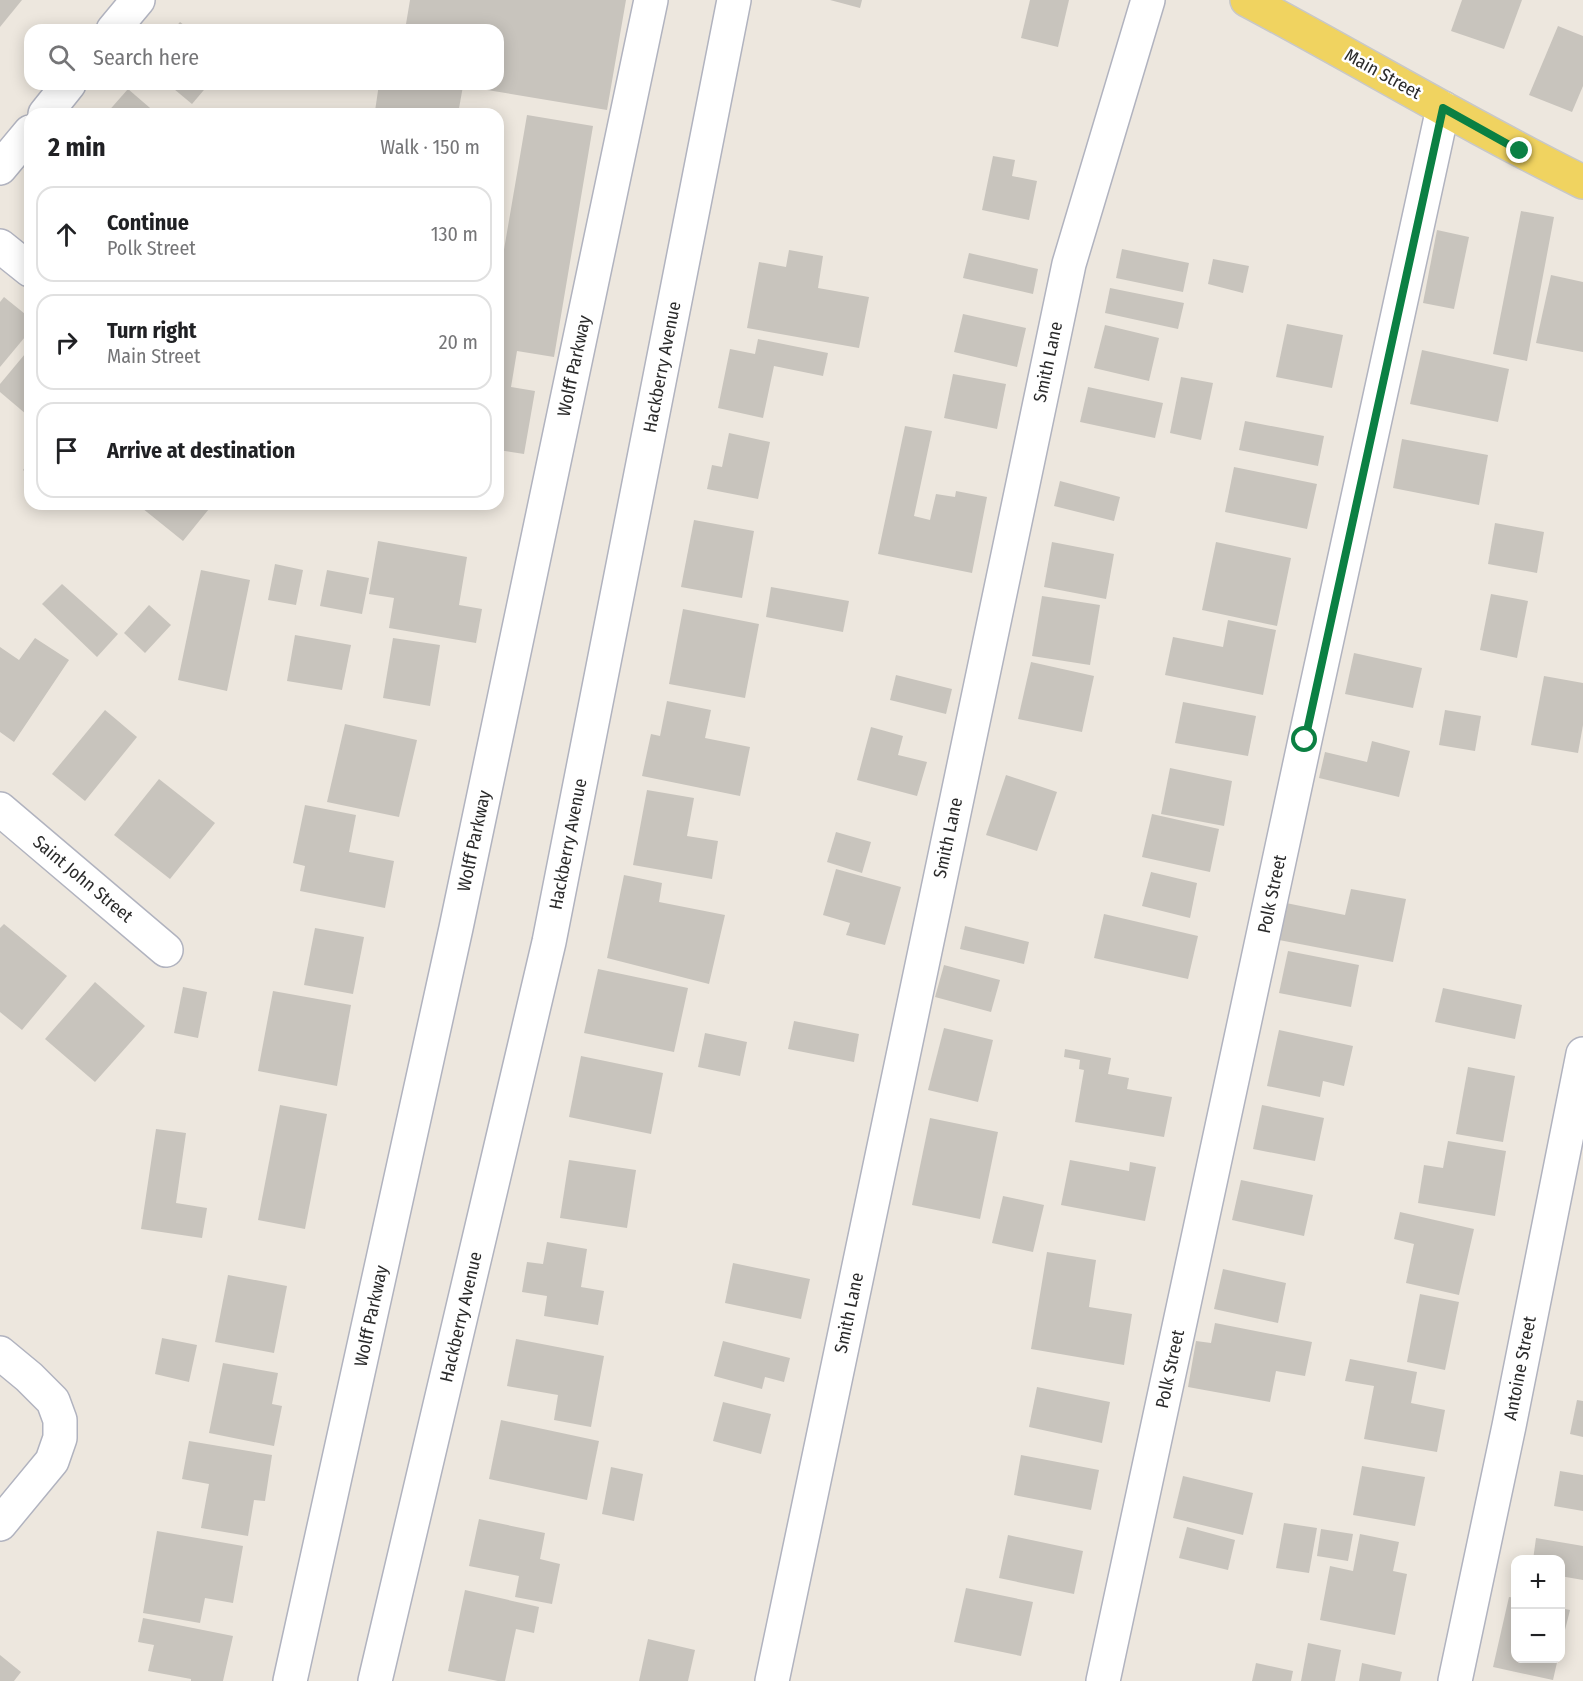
<!DOCTYPE html>
<html lang="en">
<head>
<meta charset="utf-8">
<style>
  body { margin:0; font-family:"Fira Sans Condensed",sans-serif; background:#f2f2f2; color:#202124 }
  .controls { position:absolute; right:18px; bottom:18px; display:grid; overflow:hidden; border-radius:12px; box-shadow:0 3px 15px #0003 }
  .controls button { width:54px; height:54px; display:grid; place-items:center; padding:0; border:0; border-bottom:2px solid #e0e0e0; background:#fff; color:#202124; font:30px sans-serif }
  .stop { position:absolute; width:18px; height:18px; margin:-14px; border:4px solid #0b8043; border-radius:50%; background:#fff }
  .stop.end { background:#0b8043; border-color:#fff; box-shadow:0 2px 6px #0008 }
  .list { margin:0; padding:0; list-style:none }
  h2 { display:flex; justify-content:space-between; align-items:center; height:78px; margin:0; padding:0 24px; font-size:26px }
  h2 small { font-size:20px; font-weight:400; color:#757577 }
  .list li { display:grid; grid-template-columns:39px 1fr auto; gap:18px; align-items:center; box-sizing:border-box; height:96px; margin:0 12px 12px; padding:0 12px; border:2px solid #e0e0e0; border-radius:18px }
  .list b { display:block; font-size:22px; white-space:nowrap }
  .list p { margin:0; font-size:20px; white-space:nowrap; color:#757577 }
  .list em { font-size:20px; font-style:normal; color:#757577 }
  .icon { flex:none; width:33px; height:33px; fill:none; stroke:currentColor; stroke-width:2; stroke-linecap:round; stroke-linejoin:round }
  .map { position:relative; flex:none; width:1583px; height:1681px; overflow:hidden }
  .search { position:absolute; background:#fff; box-shadow:0 3px 15px #0003; left:24px; top:24px; width:480px; height:66px; display:flex; align-items:center; gap:15px; box-sizing:border-box; padding:0 21px; border-radius:18px; color:#757577; font-size:22px }
  .panel { position:absolute; background:#fff; box-shadow:0 3px 15px #0003; left:24px; top:108px; width:480px; height:402px; border-radius:18px }
  .map>svg:first-child { display:block }
  .building { fill:#c8c4bd }
  .lines { fill:none; stroke-linecap:round; stroke-linejoin:round }
  .street-casing { stroke:#b1b3bf; stroke-width:36 }
  .secondary-casing { stroke:#b1b3bf; stroke-width:36 }
  .primary-casing { stroke:#c8c8c8; stroke-width:36 }
  .street { stroke:#fff; stroke-width:33 }
  .secondary { stroke:#fff; stroke-width:33 }
  .primary { stroke:#f0d360; stroke-width:33 }
  .route { stroke:#0b8043; stroke-width:8 }
  .labels { text-anchor:middle; dominant-baseline:central; stroke-width:5; stroke-linejoin:round; paint-order:stroke }
  .street-label { font-size:18px; fill:#2b2b2b; stroke:#fff }
</style>
</head>
<body>
<div class="map">
<svg width="1583" height="1681" viewBox="0 0 1583 1681">
  <rect width="100%" height="100%" fill="#ede7de"/>
  <g class="building">
    <polygon points="0,0 22,0 0,27"/>
    <polygon points="410,0 626,0 607,110 463,86 458,114 383,114 383,112 375,111 379,84 498,84 498,30 405,30"/>
    <polygon points="830,0 862,0 860,8"/>
    <polygon points="1030,0 1069,0 1058,47 1021,38"/>
    <polygon points="1462,0 1522,0 1504,49 1451,31"/>
    <polygon points="180,22 190,30 173,30"/>
    <polygon points="1558,26 1583,36 1583,86 1572,112 1529,95"/>
    <polygon points="168,84 209,84 192,104"/>
    <polygon points="128,89 157,114 106,114"/>
    <polygon points="527,115 593,126 554,357 517,351 511,387 535,391 524,454 498,450 498,272 500,273"/>
    <polygon points="993,156 1015,160 1012,176 1037,181 1029,220 982,210"/>
    <polygon points="1521,211 1554,217 1527,361 1493,354"/>
    <polygon points="1437,230 1469,237 1454,309 1423,303"/>
    <polygon points="1122,249 1189,263 1183,292 1116,278"/>
    <polygon points="789,250 823,256 818,288 869,297 859,348 747,328 759,262 786,267"/>
    <polygon points="969,253 1038,269 1033,294 963,278"/>
    <polygon points="1213,259 1249,266 1243,293 1208,284"/>
    <polygon points="1551,275 1583,282 1583,352 1536,343"/>
    <polygon points="1110,288 1184,303 1178,329 1105,313"/>
    <polygon points="4,297 30,318 30,331 0,367 0,302"/>
    <polygon points="963,314 1026,328 1017,367 954,352"/>
    <polygon points="1287,324 1343,335 1332,388 1276,377"/>
    <polygon points="1105,325 1159,338 1149,381 1094,368"/>
    <polygon points="758,339 828,353 823,376 774,366 763,418 718,408 730,349 755,354"/>
    <polygon points="30,348 30,409 26,414 0,392 0,384"/>
    <polygon points="1422,350 1509,369 1498,422 1410,404"/>
    <polygon points="953,374 1006,384 997,429 944,418"/>
    <polygon points="1181,377 1213,383 1201,440 1170,433"/>
    <polygon points="1088,387 1163,403 1155,438 1080,422"/>
    <polygon points="1245,421 1324,436 1318,466 1239,450"/>
    <polygon points="905,426 932,431 914,516 930,520 936,494 955,497 956,491 987,497 972,573 878,554"/>
    <polygon points="729,433 770,442 758,499 707,489 712,465 722,467"/>
    <polygon points="1402,439 1488,455 1479,505 1393,488"/>
    <polygon points="30,461 30,476 23,470"/>
    <polygon points="1234,467 1317,484 1307,529 1225,512"/>
    <polygon points="1060,481 1120,497 1114,521 1054,506"/>
    <polygon points="137,504 213,504 183,541"/>
    <polygon points="694,520 754,531 742,598 681,587"/>
    <polygon points="1495,523 1544,532 1537,573 1488,564"/>
    <polygon points="378,541 467,557 459,605 482,609 476,643 389,628 394,598 369,594"/>
    <polygon points="1052,542 1114,554 1106,599 1044,587"/>
    <polygon points="1216,542 1291,558 1277,626 1202,610"/>
    <polygon points="275,564 303,570 296,605 268,600"/>
    <polygon points="201,570 250,580 227,691 178,680"/>
    <polygon points="327,570 369,578 362,614 320,606"/>
    <polygon points="62,584 118,634 97,657 42,604"/>
    <polygon points="771,587 849,601 843,632 766,617"/>
    <polygon points="1491,594 1528,601 1517,658 1480,650"/>
    <polygon points="1042,596 1100,605 1090,665 1032,656"/>
    <polygon points="149,605 171,625 145,653 124,633"/>
    <polygon points="683,609 759,624 745,698 669,684"/>
    <polygon points="1228,620 1276,630 1263,695 1165,675 1173,637 1223,647"/>
    <polygon points="295,635 351,645 342,690 287,681"/>
    <polygon points="35,638 69,660 14,742 0,732 0,647 19,660"/>
    <polygon points="393,638 440,645 430,706 383,698"/>
    <polygon points="1354,653 1422,668 1413,708 1345,694"/>
    <polygon points="1031,662 1094,676 1082,732 1018,719"/>
    <polygon points="896,675 952,689 946,714 890,700"/>
    <polygon points="1544,676 1583,683 1583,725 1578,753 1531,745"/>
    <polygon points="667,701 711,710 705,738 750,747 740,796 642,776 651,734 660,736"/>
    <polygon points="1183,702 1256,716 1248,756 1175,743"/>
    <polygon points="105,710 137,737 85,801 52,774"/>
    <polygon points="1445,710 1481,716 1475,751 1439,745"/>
    <polygon points="345,724 417,740 399,817 327,802"/>
    <polygon points="871,727 903,736 898,755 927,762 917,796 857,780"/>
    <polygon points="1372,741 1410,751 1399,797 1319,778 1325,752 1367,762"/>
    <polygon points="1170,768 1232,781 1224,826 1161,814"/>
    <polygon points="1006,775 1057,792 1037,851 986,835"/>
    <polygon points="159,779 215,823 170,879 114,835"/>
    <polygon points="647,790 694,798 687,836 718,841 712,879 633,865"/>
    <polygon points="305,805 356,815 349,852 394,861 385,908 300,891 305,866 293,863"/>
    <polygon points="1152,814 1219,829 1210,872 1142,857"/>
    <polygon points="836,832 871,842 862,873 827,862"/>
    <polygon points="836,869 901,887 885,945 846,935 850,923 823,915"/>
    <polygon points="1151,872 1197,883 1190,918 1142,906"/>
    <polygon points="624,875 662,883 659,902 725,915 709,984 607,958"/>
    <polygon points="1351,889 1406,899 1393,962 1279,940 1286,903 1345,915"/>
    <polygon points="1104,914 1198,936 1188,979 1094,958"/>
    <polygon points="4,924 67,976 22,1030 0,1012 0,928"/>
    <polygon points="965,926 1029,942 1024,964 960,949"/>
    <polygon points="315,928 364,937 353,994 304,985"/>
    <polygon points="1288,951 1359,965 1351,1007 1279,993"/>
    <polygon points="944,965 1000,980 991,1012 935,997"/>
    <polygon points="598,969 688,988 674,1052 584,1033"/>
    <polygon points="95,982 145,1026 95,1082 45,1039"/>
    <polygon points="183,987 207,992 198,1038 174,1033"/>
    <polygon points="1443,988 1522,1005 1515,1039 1435,1022"/>
    <polygon points="273,991 351,1005 337,1086 258,1071"/>
    <polygon points="794,1021 859,1034 854,1062 788,1049"/>
    <polygon points="944,1028 993,1040 978,1102 928,1090"/>
    <polygon points="1279,1030 1353,1046 1344,1086 1323,1081 1320,1097 1267,1086"/>
    <polygon points="705,1033 747,1042 740,1076 698,1067"/>
    <polygon points="1065,1049 1111,1058 1108,1074 1129,1078 1127,1089 1172,1097 1164,1137 1075,1122 1084,1070 1079,1069 1080,1060 1064,1057"/>
    <polygon points="581,1056 663,1073 651,1134 569,1117"/>
    <polygon points="1468,1067 1515,1076 1503,1142 1456,1134"/>
    <polygon points="280,1105 327,1114 305,1229 258,1220"/>
    <polygon points="1262,1105 1324,1118 1315,1161 1253,1149"/>
    <polygon points="930,1118 998,1132 980,1219 912,1205"/>
    <polygon points="156,1129 186,1133 176,1203 207,1208 202,1238 141,1229"/>
    <polygon points="1448,1141 1506,1151 1495,1216 1418,1203 1424,1165 1443,1168"/>
    <polygon points="569,1160 636,1170 627,1228 560,1218"/>
    <polygon points="1070,1160 1129,1171 1130,1162 1156,1167 1145,1221 1061,1205"/>
    <polygon points="1241,1180 1313,1195 1304,1236 1232,1220"/>
    <polygon points="1003,1196 1044,1205 1033,1252 992,1243"/>
    <polygon points="1400,1212 1474,1229 1459,1295 1406,1283 1414,1244 1394,1239"/>
    <polygon points="547,1242 587,1249 581,1287 604,1291 598,1325 544,1316 547,1296 522,1292 527,1262 543,1264"/>
    <polygon points="1047,1252 1096,1260 1089,1307 1132,1314 1124,1365 1031,1349"/>
    <polygon points="733,1263 810,1279 801,1319 725,1303"/>
    <polygon points="1223,1269 1286,1283 1278,1323 1214,1309"/>
    <polygon points="228,1275 287,1286 274,1353 215,1342"/>
    <polygon points="1420,1294 1459,1302 1445,1370 1407,1362"/>
    <polygon points="1215,1323 1312,1342 1305,1376 1276,1371 1270,1402 1188,1387 1196,1341 1211,1343"/>
    <polygon points="162,1338 197,1345 189,1382 155,1374"/>
    <polygon points="516,1339 604,1356 591,1427 554,1420 558,1395 507,1386"/>
    <polygon points="723,1341 790,1358 784,1382 765,1377 762,1389 714,1376"/>
    <polygon points="1350,1359 1417,1372 1411,1403 1445,1410 1437,1452 1364,1439 1374,1386 1345,1381"/>
    <polygon points="223,1363 278,1373 272,1404 282,1406 274,1446 209,1433"/>
    <polygon points="1037,1387 1110,1402 1102,1443 1029,1427"/>
    <polygon points="1577,1400 1583,1401 1583,1437 1570,1434"/>
    <polygon points="723,1402 771,1414 761,1454 713,1441"/>
    <polygon points="501,1420 599,1441 587,1500 489,1479"/>
    <polygon points="189,1441 272,1455 265,1501 254,1500 248,1536 201,1528 209,1484 182,1479"/>
    <polygon points="1021,1455 1099,1470 1091,1510 1014,1495"/>
    <polygon points="1362,1466 1425,1477 1415,1526 1353,1515"/>
    <polygon points="611,1467 643,1474 634,1521 602,1514"/>
    <polygon points="1560,1471 1583,1475 1583,1511 1554,1506"/>
    <polygon points="1183,1476 1253,1493 1243,1535 1173,1518"/>
    <polygon points="479,1519 545,1533 540,1559 560,1564 552,1604 515,1597 519,1576 469,1566"/>
    <polygon points="1284,1523 1317,1528 1309,1573 1276,1568"/>
    <polygon points="1187,1527 1235,1540 1228,1570 1179,1558"/>
    <polygon points="1321,1529 1353,1534 1348,1561 1317,1556"/>
    <polygon points="157,1531 243,1546 233,1603 205,1598 200,1623 143,1613"/>
    <polygon points="1360,1534 1399,1542 1393,1571 1407,1574 1395,1635 1320,1620 1330,1566 1353,1571"/>
    <polygon points="1008,1535 1083,1551 1074,1594 999,1578"/>
    <polygon points="1536,1538 1583,1546 1583,1580 1560,1576 1560,1560 1533,1560"/>
    <polygon points="966,1588 1033,1602 1021,1656 954,1642"/>
    <polygon points="465,1590 539,1607 534,1633 516,1629 505,1681 498,1681 448,1671"/>
    <polygon points="1509,1597 1516,1598 1516,1658 1558,1658 1553,1680 1493,1667"/>
    <polygon points="1560,1608 1570,1610 1561,1646 1560,1645"/>
    <polygon points="143,1618 233,1636 223,1681 191,1681 191,1679 148,1671 154,1645 138,1642"/>
    <polygon points="648,1639 695,1650 688,1681 639,1681"/>
    <polygon points="1308,1643 1341,1650 1335,1681 1301,1681"/>
    <polygon points="0,1655 21,1672 14,1681 0,1681"/>
    <polygon points="1256,1663 1293,1671 1291,1681 1252,1681"/>
    <polygon points="1362,1663 1402,1672 1400,1681 1359,1681"/>
  </g>
  <g class="lines">
    <defs>
      <g id="street">
        <polyline points="113,30 138,0"/>
        <polyline points="45,114 69,84"/>
        <polyline points="0,168 30,132"/>
        <polyline points="0,246 30,270"/>
        <polyline points="0,809 166,950"/>
        <polyline points="0,1353 29,1377 53,1401 60,1420 60,1438 52,1461 0,1524"/>
        <polyline points="290,1681 456,928 651,0"/>
        <polyline points="375,1681 549,942 734,0"/>
        <polyline points="772,1681 1069,264 1148,0"/>
        <polyline points="1455,1681 1509,1426 1583,1054"/>
      </g>
      <polyline id="secondary" points="1103,1681 1305,740 1443,108"/>
      <path id="primary" d="M1247,0C1360,60 1469,126 1583,182"/>
    </defs>
    <use href="#street" class="street-casing"/>
    <use href="#secondary" class="secondary-casing"/>
    <use href="#primary" class="primary-casing"/>
    <use href="#street" class="street"/>
    <use href="#secondary" class="secondary"/>
    <use href="#primary" class="primary"/>
  </g>
  <g class="lines">
    <polyline class="route" points="1305,740 1443,108 1520,151"/>
  </g>
  <g class="labels">
    <g class="street-label">
      <text transform="translate(1383 74) rotate(29)">Main Street</text>
      <text transform="translate(1048 362) rotate(-78)">Smith Lane</text>
      <text transform="translate(574 366) rotate(-78)">Wolff Parkway</text>
      <text transform="translate(662 367) rotate(-79)">Hackberry Avenue</text>
      <text transform="translate(948 838) rotate(-78)">Smith Lane</text>
      <text transform="translate(474 841) rotate(-78)">Wolff Parkway</text>
      <text transform="translate(568 844) rotate(-79)">Hackberry Avenue</text>
      <text transform="translate(83 879) rotate(40)">Saint John Street</text>
      <text transform="translate(1272 894) rotate(-78)">Polk Street</text>
      <text transform="translate(849 1313) rotate(-78)">Smith Lane</text>
      <text transform="translate(371 1316) rotate(-78)">Wolff Parkway</text>
      <text transform="translate(461 1317) rotate(-77)">Hackberry Avenue</text>
      <text transform="translate(1520 1368) rotate(-79)">Antoine Street</text>
      <text transform="translate(1170 1369) rotate(-78)">Polk Street</text>
    </g>
  </g>
</svg>
<div class="controls">
<button>+</button>
<button>−</button>
</div>
<div class="stop" style="left:1305px;top:740px"></div>
<div class="stop end" style="left:1520px;top:151px"></div>
<div class="search"><svg class="icon" aria-label="search" viewBox="0 0 24 24"><circle cx="10" cy="10" r="6"/><path d="M15 15l6 6"/></svg>Search here</div>
<section class="panel">
<h2>2 min<small>Walk · 150 m</small></h2>
<ul class="list">
<li><svg class="icon" aria-label="ahead" viewBox="0 0 24 24"><path d="M12 20V5M6 11l6-6 6 6"/></svg><div><b>Continue</b><p>Polk Street</p></div><em>130 m</em></li>
<li><svg class="icon" aria-label="right" viewBox="0 0 24 24"><path d="M7 20v-9h11M14 6l5 5-5 5"/></svg><div><b>Turn right</b><p>Main Street</p></div><em>20 m</em></li>
<li><svg class="icon" aria-label="arrive" viewBox="0 0 24 24"><path d="M6 21V4h12l-3 4 3 4H6"/></svg><div><b>Arrive at destination</b></div></li>
</ul>
</section>
</div>
</body>
</html>
